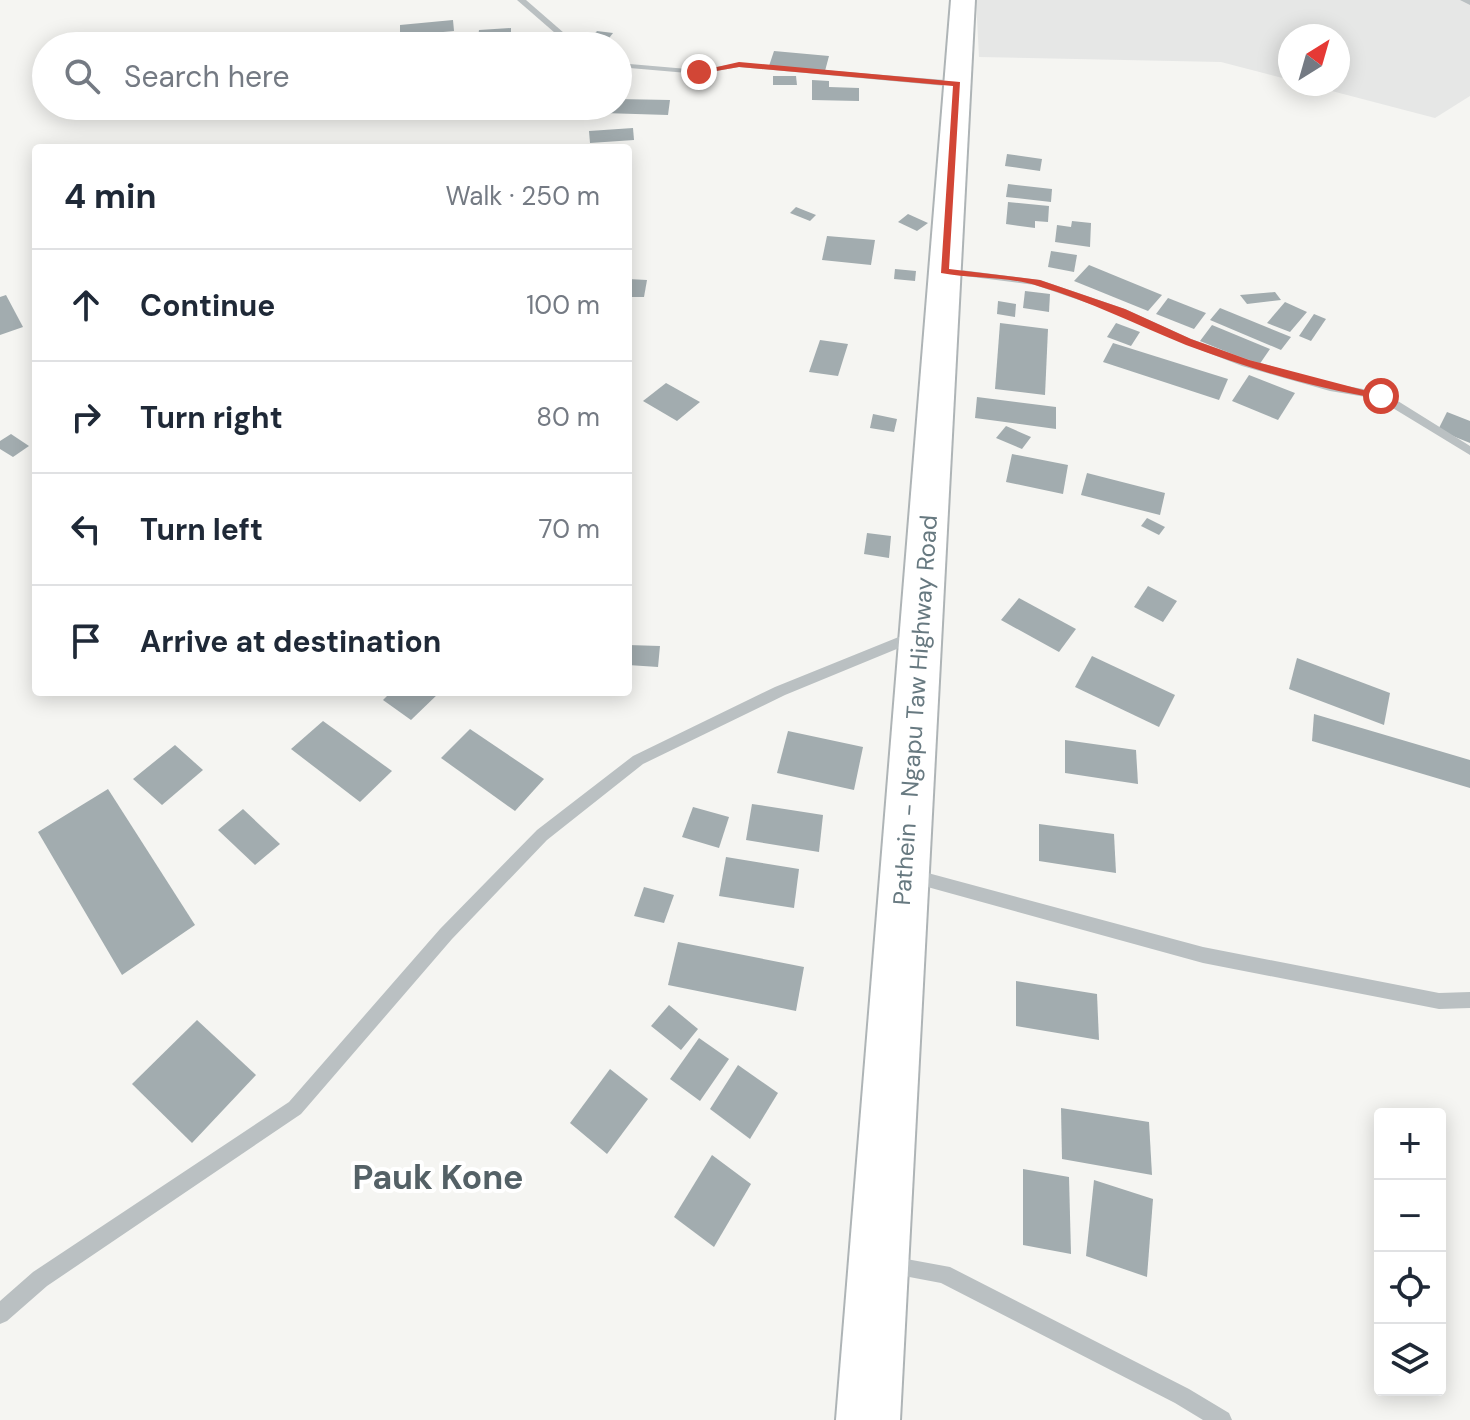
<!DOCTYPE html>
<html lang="en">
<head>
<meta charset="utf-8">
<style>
  body { margin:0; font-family:"DM Sans",sans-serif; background:#f6f6f7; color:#1f2937 }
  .controls { position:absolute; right:24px; bottom:24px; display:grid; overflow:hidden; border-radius:8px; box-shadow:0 4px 20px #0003 }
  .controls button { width:72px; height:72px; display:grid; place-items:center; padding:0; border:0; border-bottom:2px solid #e0e1e3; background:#fff; color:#1f2937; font:40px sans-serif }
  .compass { position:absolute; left:1278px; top:24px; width:72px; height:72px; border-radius:50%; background:#fff; box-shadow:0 4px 20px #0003; rotate:37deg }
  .stop { position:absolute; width:24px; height:24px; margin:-18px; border:6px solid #d24636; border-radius:50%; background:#fff }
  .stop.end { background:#d24636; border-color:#fff; box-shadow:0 2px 8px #0008 }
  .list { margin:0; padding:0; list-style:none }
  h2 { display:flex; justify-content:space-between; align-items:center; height:104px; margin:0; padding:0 32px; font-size:34px }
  h2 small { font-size:26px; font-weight:400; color:#747a83 }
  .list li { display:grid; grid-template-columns:52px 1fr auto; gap:24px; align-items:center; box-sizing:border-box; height:112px; padding:0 32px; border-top:2px solid #e0e1e3 }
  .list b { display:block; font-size:30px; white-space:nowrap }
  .list em { font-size:26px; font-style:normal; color:#747a83 }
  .icon { flex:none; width:44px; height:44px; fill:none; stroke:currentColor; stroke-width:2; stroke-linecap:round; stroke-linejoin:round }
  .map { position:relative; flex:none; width:1470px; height:1420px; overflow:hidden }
  .search { position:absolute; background:#fff; box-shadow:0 4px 20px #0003; left:32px; top:32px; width:600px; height:88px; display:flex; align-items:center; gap:20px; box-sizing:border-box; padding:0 28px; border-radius:44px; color:#747a83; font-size:30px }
  .panel { position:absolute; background:#fff; box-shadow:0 4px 20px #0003; left:32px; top:144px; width:600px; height:552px; border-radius:8px }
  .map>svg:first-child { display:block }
  .built { fill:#e6e7e6 }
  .building { fill:#a2acaf }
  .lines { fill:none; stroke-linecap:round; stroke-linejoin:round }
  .major-casing { stroke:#aeb4b6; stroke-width:4 }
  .minor { fill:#bac0c2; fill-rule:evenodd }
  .major { fill:#fff; fill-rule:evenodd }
  .route { fill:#d24636 }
  .labels { text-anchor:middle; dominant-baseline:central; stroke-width:8; stroke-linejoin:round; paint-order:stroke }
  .street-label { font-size:24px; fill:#677980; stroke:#fff }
  .near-quarter-label { font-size:34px; font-weight:bold; fill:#546166; stroke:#fff }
</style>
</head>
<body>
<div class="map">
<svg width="1470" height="1420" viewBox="0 0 1470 1420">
  <rect width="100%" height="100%" fill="#f5f5f2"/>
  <polygon class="built" points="976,0 1470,0 1470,96 1435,118 1305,84 1338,84 1338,36 1290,36 1290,80 1221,62 979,57"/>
  <g class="building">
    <polygon points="453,20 454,31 400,36 400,25"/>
    <polygon points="511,28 511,42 477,43 479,30"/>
    <polygon points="597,31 613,33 606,42 590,39"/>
    <polygon points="450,38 448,46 400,46 401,40"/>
    <polygon points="774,51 829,56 825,71 769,66"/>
    <polygon points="773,76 796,76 797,85 773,85"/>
    <polygon points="812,80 829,81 829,87 859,88 859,101 812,100"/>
    <polygon points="618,99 670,100 668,115 603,113 605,106 618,106"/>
    <polygon points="633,128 634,140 590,143 589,131"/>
    <polygon points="1007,154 1042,159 1040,171 1005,166"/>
    <polygon points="1008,184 1052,189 1051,202 1006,197"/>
    <polygon points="1008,202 1049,206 1048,222 1035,221 1035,228 1006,224"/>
    <polygon points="796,207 816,215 810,221 790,213"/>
    <polygon points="908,214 928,223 917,231 898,222"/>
    <polygon points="1072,221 1091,223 1090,247 1055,242 1057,225 1071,227"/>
    <polygon points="827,236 875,240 871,265 822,260"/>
    <polygon points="1051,251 1077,255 1074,272 1048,267"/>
    <polygon points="1089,265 1162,295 1148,311 1074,281"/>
    <polygon points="895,269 916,271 915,281 894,279"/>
    <polygon points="628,279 647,280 644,297 628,297"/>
    <polygon points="1025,291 1050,294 1049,312 1023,308"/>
    <polygon points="1275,292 1281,300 1247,304 1240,295"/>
    <polygon points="6,295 23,327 0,335 0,297"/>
    <polygon points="1168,298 1206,313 1194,329 1156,314"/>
    <polygon points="998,301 1016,304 1015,317 997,314"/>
    <polygon points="1285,302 1307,312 1290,332 1267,323"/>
    <polygon points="1220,308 1291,337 1281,350 1210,320"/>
    <polygon points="1314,314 1326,319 1311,341 1299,336"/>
    <polygon points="1000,323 1048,329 1045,395 995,389"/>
    <polygon points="1116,323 1140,332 1131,346 1107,337"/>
    <polygon points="1212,325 1270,349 1259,365 1200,341"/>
    <polygon points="820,340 848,344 838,376 809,372"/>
    <polygon points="1113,343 1228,379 1219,400 1103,362"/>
    <polygon points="1249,375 1295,393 1278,420 1232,401"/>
    <polygon points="666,383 700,402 677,421 643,401"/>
    <polygon points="977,397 1056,407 1056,429 975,418"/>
    <polygon points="1447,412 1470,421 1470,443 1438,430"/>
    <polygon points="873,414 897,419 894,432 870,428"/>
    <polygon points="1006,426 1031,437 1022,449 996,438"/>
    <polygon points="11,434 29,446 13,457 0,449 0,441"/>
    <polygon points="1012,454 1068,465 1063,494 1006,482"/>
    <polygon points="1087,473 1165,493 1160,515 1081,495"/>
    <polygon points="1147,518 1165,527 1159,535 1141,526"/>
    <polygon points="867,533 891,536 889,558 864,554"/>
    <polygon points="1148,586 1177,601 1163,622 1134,607"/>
    <polygon points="1019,598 1076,629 1059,652 1001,620"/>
    <polygon points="628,645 660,646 658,667 628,665"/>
    <polygon points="1092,656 1175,695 1159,727 1075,687"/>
    <polygon points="1297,658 1390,693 1384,725 1289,689"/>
    <polygon points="391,692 440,692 411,720 383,700"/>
    <polygon points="1314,714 1470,760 1470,788 1312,741"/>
    <polygon points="323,721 392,771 360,802 291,749"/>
    <polygon points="470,729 544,779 515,811 441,758"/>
    <polygon points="788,731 863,747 854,790 777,773"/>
    <polygon points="1065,740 1136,750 1138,784 1065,773"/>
    <polygon points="175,745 203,770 162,805 133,779"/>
    <polygon points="108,789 195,925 122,975 38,832"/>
    <polygon points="752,804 823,815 819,852 746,840"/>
    <polygon points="693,807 729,817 719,848 682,837"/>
    <polygon points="243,809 280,844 255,865 218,830"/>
    <polygon points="1039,824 1114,834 1116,873 1039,861"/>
    <polygon points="726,857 799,869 794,908 719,896"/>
    <polygon points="644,887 674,895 664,923 634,916"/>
    <polygon points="678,942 804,967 796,1011 668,985"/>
    <polygon points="1016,981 1097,994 1099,1040 1016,1026"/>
    <polygon points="669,1005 698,1029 681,1050 651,1026"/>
    <polygon points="197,1020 256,1075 192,1143 132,1084"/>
    <polygon points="699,1038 729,1059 700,1101 670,1079"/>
    <polygon points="738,1065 778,1093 750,1139 710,1109"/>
    <polygon points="610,1069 648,1099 607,1154 570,1123"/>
    <polygon points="1061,1108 1149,1122 1152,1175 1062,1159"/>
    <polygon points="712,1155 751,1184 714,1247 674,1217"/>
    <polygon points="1023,1169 1069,1177 1071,1254 1023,1245"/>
    <polygon points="1094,1180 1153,1199 1147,1277 1086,1256"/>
  </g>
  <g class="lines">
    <defs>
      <polygon id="major" points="951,0 975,0 900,1420 836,1420"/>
    </defs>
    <use href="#major" class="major-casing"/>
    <g class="minor">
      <polygon points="517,0 526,0 579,46 570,46"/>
      <polygon points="1460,0 1470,0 1470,5"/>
      <polygon points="618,63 699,70 739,63 957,81 961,84 957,87 739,67 699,74 618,67"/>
      <polygon points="945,268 1040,280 1125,309 1191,339 1250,360 1330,383 1385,393 1470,446 1470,455 1378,399 1330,391 1242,366 1183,343 1117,313 1035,285 941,273 941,269"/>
      <polygon points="916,630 923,635 921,639 785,695 643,764 547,840 452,939 301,1114 47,1286 7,1321 0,1324 0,1301 33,1272 289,1102 440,929 537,830 633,756 775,687"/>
      <polygon points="913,869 1203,947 1439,993 1470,992 1470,1008 1439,1009 1203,963 913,883 908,881 905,876 908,871"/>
      <polygon points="890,1256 950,1267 1189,1389 1229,1413 1232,1420 1203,1420 1175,1403 941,1283 883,1272 881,1265 883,1258"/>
    </g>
    <use href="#major" class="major"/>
  </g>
  <path class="route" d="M739,62L960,82L949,269L1040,280L1125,309L1191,339L1249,360L1386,396L1381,399C1314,388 1250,369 1186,345C1137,325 1090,301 1038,286C1008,276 973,279 941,273L953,86L739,67L699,74L695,72Z"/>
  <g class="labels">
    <g class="street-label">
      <text transform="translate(915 710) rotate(-86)">Pathein - Ngapu Taw Highway Road</text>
    </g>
    <g class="near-quarter-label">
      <text x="438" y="1177">Pauk Kone</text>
    </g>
  </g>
</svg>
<div class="controls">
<button>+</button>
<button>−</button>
<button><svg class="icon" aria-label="locate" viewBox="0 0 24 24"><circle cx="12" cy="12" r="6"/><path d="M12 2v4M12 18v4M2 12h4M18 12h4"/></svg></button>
<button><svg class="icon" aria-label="layers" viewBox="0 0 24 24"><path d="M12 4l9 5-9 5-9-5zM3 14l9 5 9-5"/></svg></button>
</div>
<svg class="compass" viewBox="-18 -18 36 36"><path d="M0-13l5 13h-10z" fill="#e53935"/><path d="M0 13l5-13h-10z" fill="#747a83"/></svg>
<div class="stop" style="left:1381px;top:396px"></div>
<div class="stop end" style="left:699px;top:72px"></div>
<div class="search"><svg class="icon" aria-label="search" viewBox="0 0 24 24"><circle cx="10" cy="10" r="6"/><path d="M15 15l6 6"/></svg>Search here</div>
<section class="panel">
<h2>4 min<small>Walk · 250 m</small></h2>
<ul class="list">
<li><svg class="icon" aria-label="ahead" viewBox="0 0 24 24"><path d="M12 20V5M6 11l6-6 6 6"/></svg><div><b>Continue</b></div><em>100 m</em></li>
<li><svg class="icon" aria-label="right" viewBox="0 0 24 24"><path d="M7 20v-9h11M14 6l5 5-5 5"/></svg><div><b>Turn right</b></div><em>80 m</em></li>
<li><svg class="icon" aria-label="left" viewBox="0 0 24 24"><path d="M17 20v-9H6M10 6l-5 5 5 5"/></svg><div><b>Turn left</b></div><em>70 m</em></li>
<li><svg class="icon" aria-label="arrive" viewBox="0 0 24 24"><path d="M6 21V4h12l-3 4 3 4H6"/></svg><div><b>Arrive at destination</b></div></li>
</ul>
</section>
</div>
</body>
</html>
